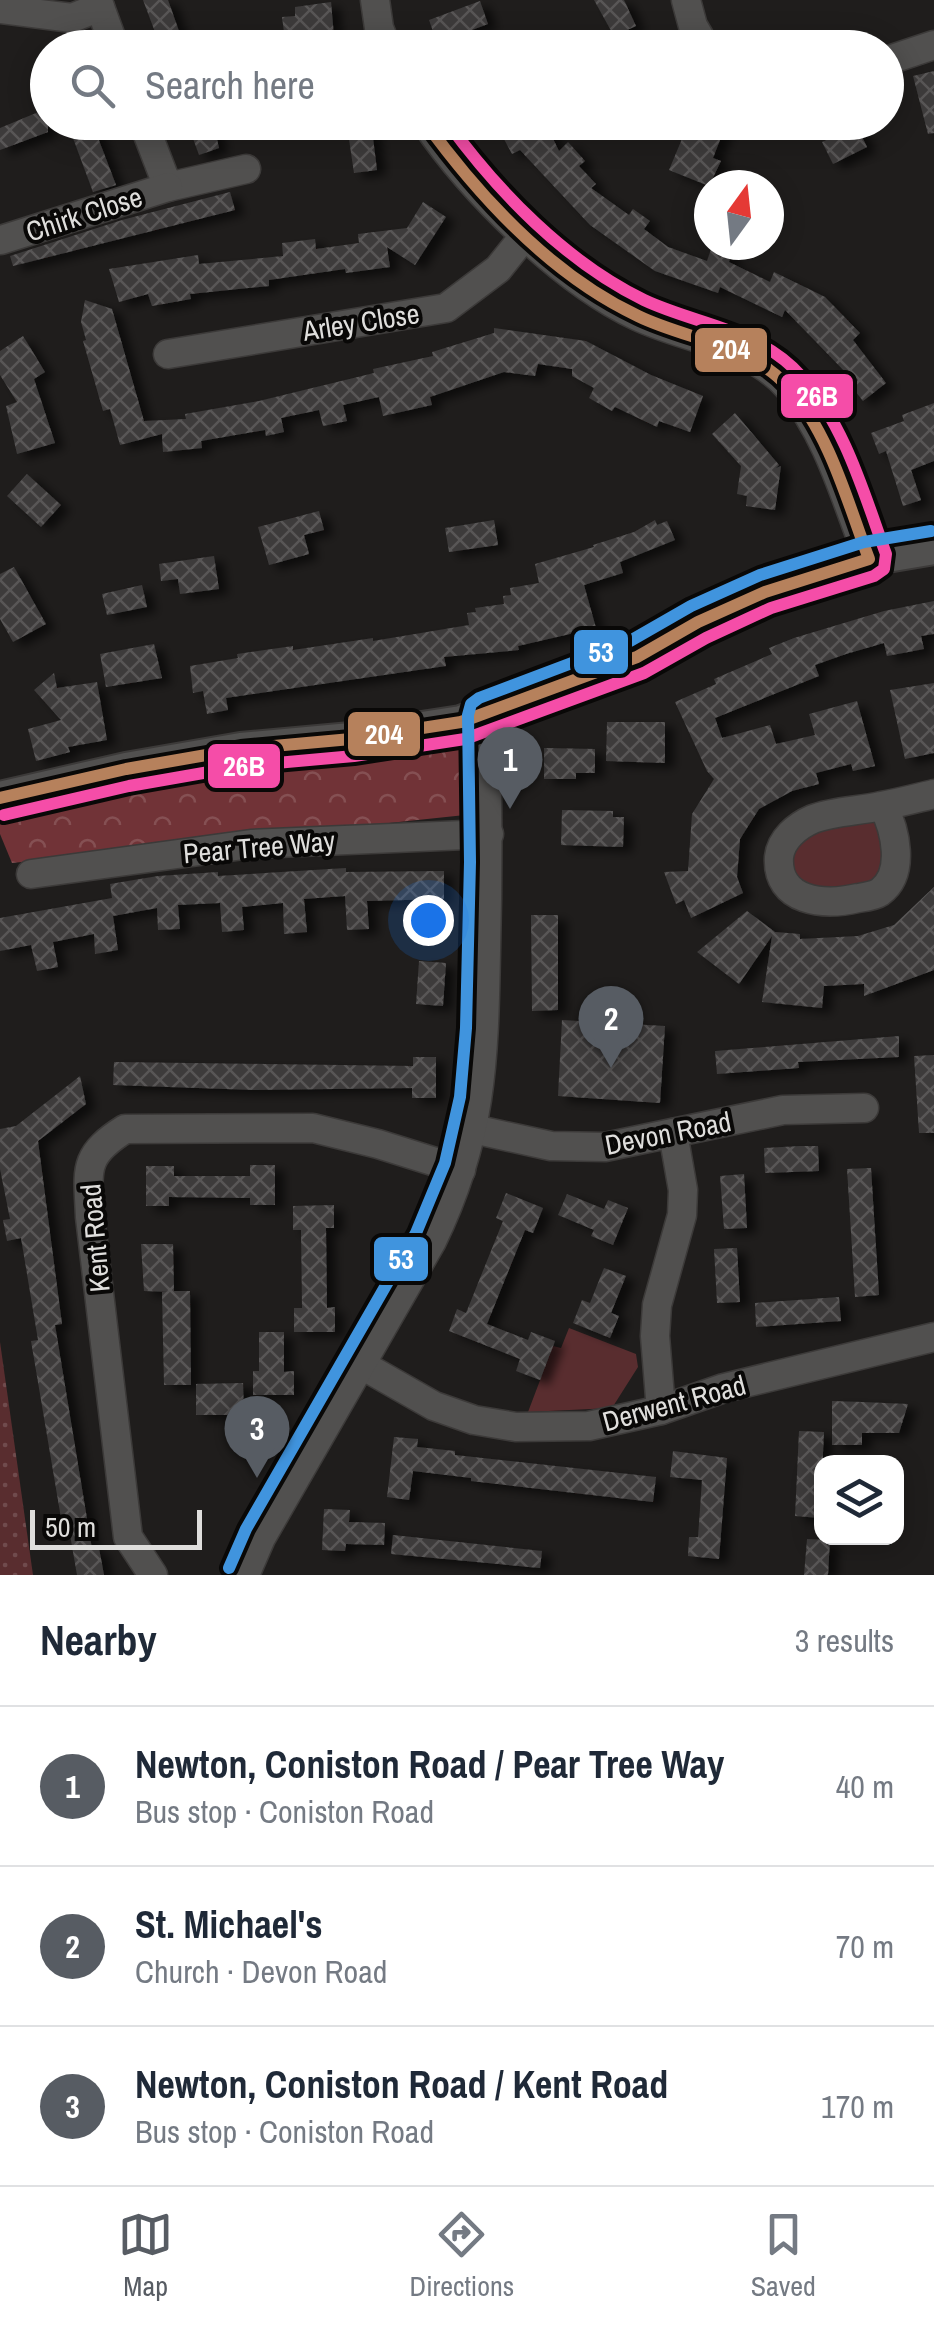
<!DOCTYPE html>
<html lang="en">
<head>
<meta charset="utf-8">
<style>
  body { margin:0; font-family:"Archivo Narrow",sans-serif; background:#f2f2f3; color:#1f2937 }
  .controls { position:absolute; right:30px; bottom:30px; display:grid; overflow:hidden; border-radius:20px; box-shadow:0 5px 25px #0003 }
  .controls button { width:90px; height:90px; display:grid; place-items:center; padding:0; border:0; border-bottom:2px solid #e0e1e3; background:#fff; color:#1f2937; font:50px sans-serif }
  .compass { position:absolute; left:694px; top:170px; width:90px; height:90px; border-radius:50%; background:#fff; box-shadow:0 5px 25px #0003; rotate:15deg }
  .scale { position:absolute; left:30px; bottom:25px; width:172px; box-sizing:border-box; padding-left:10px; border:5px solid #dfdedc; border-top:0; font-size:28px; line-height:35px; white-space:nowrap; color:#dfdedc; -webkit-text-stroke:8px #090807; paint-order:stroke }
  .you { position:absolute; left:428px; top:920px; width:35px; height:35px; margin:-25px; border:8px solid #fff; border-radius:50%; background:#1a73e8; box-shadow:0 0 0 15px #1a73e833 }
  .badge { display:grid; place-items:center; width:65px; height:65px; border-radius:50%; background:#575c63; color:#fff; font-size:32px; font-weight:700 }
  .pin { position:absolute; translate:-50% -82px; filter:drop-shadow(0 2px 5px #0008) }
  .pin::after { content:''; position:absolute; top:52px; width:35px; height:30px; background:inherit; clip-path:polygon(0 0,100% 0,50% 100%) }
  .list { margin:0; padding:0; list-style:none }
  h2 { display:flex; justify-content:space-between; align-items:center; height:130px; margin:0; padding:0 40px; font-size:42px }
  h2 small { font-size:32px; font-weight:400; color:#747a83 }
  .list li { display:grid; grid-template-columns:65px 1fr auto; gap:30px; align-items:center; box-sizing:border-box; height:160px; padding:0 40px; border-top:2px solid #e0e1e3 }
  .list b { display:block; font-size:38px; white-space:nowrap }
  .list p { margin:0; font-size:32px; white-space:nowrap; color:#747a83 }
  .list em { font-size:32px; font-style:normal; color:#747a83 }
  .icon { flex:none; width:55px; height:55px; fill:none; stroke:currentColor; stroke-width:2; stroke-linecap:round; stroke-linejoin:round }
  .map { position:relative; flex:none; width:934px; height:1575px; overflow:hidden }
  .search { position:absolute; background:#fff; box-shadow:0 5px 25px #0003; left:30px; right:30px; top:30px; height:110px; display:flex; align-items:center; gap:25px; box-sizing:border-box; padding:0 35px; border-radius:55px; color:#747a83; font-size:38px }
  .sheet { height:610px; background:#fff }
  nav { display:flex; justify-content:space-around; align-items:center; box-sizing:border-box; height:140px; border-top:2px solid #e0e1e3; background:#fff; font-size:28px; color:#747a83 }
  nav a { display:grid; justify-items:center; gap:5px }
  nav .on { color:#575c63 }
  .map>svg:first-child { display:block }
  .grass { fill:#592d2f }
  .forest { fill:url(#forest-crowns) }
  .park { fill:url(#park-dots) }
  .building { fill:url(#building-cross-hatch); filter:url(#shadow) }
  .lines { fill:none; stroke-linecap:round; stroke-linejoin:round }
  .minor-casing { stroke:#3c3a39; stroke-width:31 }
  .tertiary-casing { stroke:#3c3a39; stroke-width:36 }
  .minor { stroke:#51504f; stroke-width:28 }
  .tertiary { stroke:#51504f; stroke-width:32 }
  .bus-1-casing { stroke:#090807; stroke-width:20 }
  .bus-2-casing { stroke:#090807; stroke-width:20 }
  .bus-3-casing { stroke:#090807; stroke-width:20 }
  .bus-1 { stroke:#b6815c; stroke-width:12 }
  .bus-2 { stroke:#f54da8; stroke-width:12 }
  .bus-3 { stroke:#4094de; stroke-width:12 }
  .labels { text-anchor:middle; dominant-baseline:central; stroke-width:8; stroke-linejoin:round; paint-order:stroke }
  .street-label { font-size:28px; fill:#dfdedc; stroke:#090807 }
  .line-badge { stroke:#090807; stroke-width:4 }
  .badge-label { font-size:28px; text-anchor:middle; font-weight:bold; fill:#fff }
</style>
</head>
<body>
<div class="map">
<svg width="934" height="1575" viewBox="0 0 934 1575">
  <defs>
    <pattern id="forest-crowns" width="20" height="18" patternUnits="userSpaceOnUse" patternTransform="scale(2.5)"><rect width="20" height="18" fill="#713337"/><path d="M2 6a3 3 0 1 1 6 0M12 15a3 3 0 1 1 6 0" fill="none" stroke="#855053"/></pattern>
    <pattern id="park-dots" width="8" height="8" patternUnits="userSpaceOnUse" patternTransform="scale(2.5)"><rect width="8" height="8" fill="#592d2f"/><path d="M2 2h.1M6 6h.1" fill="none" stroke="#704b4d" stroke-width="1.8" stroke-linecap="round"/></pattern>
    <pattern id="building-cross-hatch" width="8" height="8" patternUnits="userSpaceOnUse" patternTransform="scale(2.5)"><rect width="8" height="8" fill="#3d3b3b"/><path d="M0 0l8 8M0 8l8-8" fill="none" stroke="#595757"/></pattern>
    <filter id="shadow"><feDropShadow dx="9" dy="5" stdDeviation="5" flood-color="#0009"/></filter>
  </defs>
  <rect width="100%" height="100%" fill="#1f1d1c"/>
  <g class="grass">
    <polygon points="883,806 889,882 802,899 780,846"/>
    <polygon points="569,1328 636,1354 638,1367 612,1408 528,1412 553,1346 561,1348"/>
  </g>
  <polygon class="forest" points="461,742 465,815 12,863 0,834 0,817 206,766"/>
  <polygon class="park" points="0,1342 33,1575 0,1575"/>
  <g class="building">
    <polygon points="143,0 168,0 185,48 161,48"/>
    <polygon points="594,0 624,0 636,26 614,36"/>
    <polygon points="480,1 488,24 437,43 429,20"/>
    <polygon points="331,2 335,48 286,48 282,17 295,16 295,7"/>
    <polygon points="934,71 934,133 928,134 913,76"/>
    <polygon points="48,108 48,132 0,150 0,128"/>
    <polygon points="67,122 92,122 116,185 93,192"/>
    <polygon points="187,122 213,122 219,148 199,155"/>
    <polygon points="371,122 377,170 354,173 347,126"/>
    <polygon points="508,122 545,122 559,151 568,142 585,161 579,166 596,184 591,188 629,215 633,209 650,221 644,229 668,247 707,261 712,246 732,253 729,262 770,282 774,272 825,297 860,333 853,340 886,383 863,401 848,382 852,379 785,310 782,317 720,287 718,293 655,271 590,225 520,150 512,154 498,128"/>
    <polygon points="689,122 727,122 713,158 721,161 709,186 669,170"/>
    <polygon points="828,122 855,122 867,147 833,164 822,142 835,136"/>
    <polygon points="230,192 235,210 13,266 10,256 122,220"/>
    <polygon points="423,202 446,217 415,265 387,247 390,267 346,273 345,269 269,280 269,286 190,294 191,299 152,306 148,294 119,302 109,269 198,255 199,264 283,256 282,243 315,239 316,249 359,243 358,234 407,228"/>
    <polygon points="85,300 112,309 144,421 186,419 185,414 259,401 374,373 373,369 433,356 432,352 494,333 494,328 586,341 651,375 703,396 690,432 659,421 657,427 615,407 612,411 589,398 594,388 572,376 572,369 538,364 535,376 504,372 430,397 432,405 383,416 379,397 343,405 347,421 323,426 319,410 281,418 284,432 266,436 265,430 201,441 202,448 163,452 162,434 120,445 110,409 103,411 83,341 86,340 81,322"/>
    <polygon points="23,336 45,372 34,379 55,443 17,454 6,406 17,402 0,375 0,351"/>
    <polygon points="934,403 934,461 911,470 921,500 903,506 886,451 879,454 871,433 904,421 902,415"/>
    <polygon points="735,413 779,465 776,468 781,466 775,510 746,506 747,496 737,494 741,466 712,434"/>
    <polygon points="27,474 61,505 41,527 7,496"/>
    <polygon points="319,511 324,530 304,535 309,554 269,565 258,527"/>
    <polygon points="494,520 498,545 449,552 445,528"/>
    <polygon points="655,520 657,525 667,521 675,540 620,562 623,573 584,585 596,628 518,646 519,650 444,657 446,666 226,698 228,710 207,714 203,691 193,693 190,666 238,658 237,654 293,646 293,650 373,638 373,641 469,625 467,613 476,612 475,608 504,604 503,596 511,595 510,588 539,583 535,564 594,547 593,545 634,532"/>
    <polygon points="214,556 219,589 180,594 178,579 161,581 159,564"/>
    <polygon points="14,567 46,624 13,642 0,619 0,574"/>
    <polygon points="142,585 147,607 107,615 102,594"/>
    <polygon points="934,601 934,634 921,636 924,649 887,656 884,643 846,654 815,665 819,676 715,718 722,738 770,725 776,744 815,735 809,714 857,701 875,766 853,771 851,764 816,773 819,784 792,791 759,809 740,839 737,877 743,893 691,918 684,900 676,904 664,872 688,871 692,814 714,779 707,771 675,702 716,684 714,679 772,654 769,648 794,638 884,611"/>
    <polygon points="154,644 162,678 106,687 100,654"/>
    <polygon points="54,673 57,688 97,682 107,740 68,747 70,752 36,761 28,729 61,720 34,690"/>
    <polygon points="934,683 934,753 905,759 890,690"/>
    <polygon points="607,722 665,722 665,763 606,761"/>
    <polygon points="544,748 595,749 595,773 576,773 576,779 544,779"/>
    <polygon points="562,810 613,811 613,817 624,817 623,847 561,845"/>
    <polygon points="346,868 346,872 444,871 444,899 367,901 369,929 347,930 345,896 304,899 307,932 284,934 283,903 242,907 244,930 222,932 220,903 178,905 180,929 158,930 157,908 113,916 118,950 95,954 94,934 53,942 58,967 37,971 31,945 0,951 0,918 112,898 110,884 158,876 218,872 218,876"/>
    <polygon points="934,887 934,970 864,996 864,984 824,986 822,1008 762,1002 772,936 739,984 697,952 747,911 775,932 800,934 800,939 858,936 894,925"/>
    <polygon points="531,915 558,915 558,1010 532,1011"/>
    <polygon points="419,961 446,963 443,1006 416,1004"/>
    <polygon points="562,1020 665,1026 660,1103 558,1096"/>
    <polygon points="899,1036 899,1057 798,1062 799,1068 717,1074 715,1051"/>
    <polygon points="934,1055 934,1133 919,1133 914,1056"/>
    <polygon points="413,1057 436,1057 436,1098 412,1098 412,1088 254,1090 113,1085 114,1062 413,1066"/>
    <polygon points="80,1076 86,1104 38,1141 62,1324 55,1325 92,1549 99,1548 104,1575 77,1575 69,1529 63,1530 31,1341 38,1340 21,1238 7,1241 3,1220 10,1219 0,1169 0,1129 16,1126"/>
    <polygon points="800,1146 818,1146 819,1171 765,1173 764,1148"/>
    <polygon points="250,1165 275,1165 275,1205 250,1205 250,1198 169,1197 169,1206 146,1206 146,1166 174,1166 174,1176 250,1176"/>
    <polygon points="871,1168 879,1295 855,1297 847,1169"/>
    <polygon points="744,1174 747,1228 724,1229 720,1176"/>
    <polygon points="506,1193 543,1208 533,1233 525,1230 487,1324 528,1340 531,1332 555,1341 540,1380 516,1371 520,1359 449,1331 457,1309 466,1313 503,1221 496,1218"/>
    <polygon points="567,1194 604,1209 608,1200 628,1208 613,1245 591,1236 594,1230 558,1215"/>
    <polygon points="334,1205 334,1228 326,1228 327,1308 335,1307 335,1332 294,1332 294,1308 302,1308 301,1230 293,1230 293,1206"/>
    <polygon points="141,1244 173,1244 174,1291 190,1291 191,1385 164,1385 162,1292 171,1292 144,1291"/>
    <polygon points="737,1248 740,1302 717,1303 714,1249"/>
    <polygon points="604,1268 626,1276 611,1313 619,1316 610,1338 573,1323 582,1300 590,1303"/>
    <polygon points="839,1297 841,1321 756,1327 755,1303"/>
    <polygon points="259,1332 284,1332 284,1372 294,1371 294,1395 253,1395 253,1371 259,1371"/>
    <polygon points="243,1383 244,1415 196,1415 196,1384"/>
    <polygon points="832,1401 862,1402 908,1404 899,1433 862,1433 862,1445 832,1445"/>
    <polygon points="799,1431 824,1432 820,1518 795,1516"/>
    <polygon points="394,1437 418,1439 417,1447 455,1451 455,1455 656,1477 653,1502 471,1481 471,1478 413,1471 409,1500 387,1497"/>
    <polygon points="673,1451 727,1458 719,1559 688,1556 689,1537 698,1537 702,1480 670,1477"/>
    <polygon points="324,1509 350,1510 349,1522 385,1523 384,1545 346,1544 345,1551 322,1550"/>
    <polygon points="393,1535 542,1551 540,1568 391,1554"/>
    <polygon points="807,1539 830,1540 828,1575 804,1575"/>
  </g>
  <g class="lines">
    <defs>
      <g id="minor">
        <polyline points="375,0 379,28 387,48"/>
        <polyline points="686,0 693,26 706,48"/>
        <polyline points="100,7 115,48"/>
        <polyline points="0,9 72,18 100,7 97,0"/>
        <polyline points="886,61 934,45"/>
        <polyline points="143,122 168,187 246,169"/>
        <path d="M425,122C471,190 562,281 637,316C685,339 752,345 788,387C829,435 846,501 869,559"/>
        <polyline points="1,240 168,187"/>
        <polyline points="168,354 446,308 498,269 526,234"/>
        <path d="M883,806C895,829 906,873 880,892C874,896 865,897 858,898C824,906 776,902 779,857C781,839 797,826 813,819C834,811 859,811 881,806C899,803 917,798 934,794"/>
        <polyline points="31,874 251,844 489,834"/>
        <polyline points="473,1129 551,1146 605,1147 783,1110 864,1108"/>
        <polyline points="362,1365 434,1406 474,1420 516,1427 589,1426 661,1410 724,1388 934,1337"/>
        <polyline points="661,1410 655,1336 657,1305 682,1215 683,1190 673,1133"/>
        <path d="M153,1575L128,1537L90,1217C88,1170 82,1156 125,1129L313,1128L378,1144L461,1170"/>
        <path d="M245,1575L261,1538L432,1241C482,1138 484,1063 486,951C488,872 488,794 485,714"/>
      </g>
      <polyline id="tertiary" points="0,798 126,769 241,749 351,739 461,722 637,657 698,622 765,592 869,559 934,548"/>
    </defs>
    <use href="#minor" class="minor-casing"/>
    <use href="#tertiary" class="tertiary-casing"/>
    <use href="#minor" class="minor"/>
    <use href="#tertiary" class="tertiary"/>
    <defs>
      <path id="bus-1" d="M0,798L126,769L241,749L351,739L461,722L637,657L698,622L765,592L869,559C847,501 830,434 788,387C750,344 687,340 638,316C551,275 481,199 425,122"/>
      <path id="bus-2" d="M4,815L129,786L243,766L354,756L465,739L644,673L706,638L771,608L874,576L884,569L886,554C864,494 845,425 801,376C760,329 697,325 644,300C566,262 498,192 447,122"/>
      <polyline id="bus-3" points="229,1568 246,1529 416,1233 445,1163 460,1097 466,1028 470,862 468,715 471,704 479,698 630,641 691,606 760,575 864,542 931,531"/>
    </defs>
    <use href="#bus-1" class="bus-1-casing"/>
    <use href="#bus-2" class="bus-2-casing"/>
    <use href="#bus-3" class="bus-3-casing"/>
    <use href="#bus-1" class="bus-1"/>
    <use href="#bus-2" class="bus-2"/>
    <use href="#bus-3" class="bus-3"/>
  </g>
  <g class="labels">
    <g class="street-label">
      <text transform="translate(84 214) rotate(-18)">Chirk Close</text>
      <text transform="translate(361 322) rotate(-9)">Arley Close</text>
      <text transform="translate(259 847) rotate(-5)">Pear Tree Way</text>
      <text transform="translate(668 1133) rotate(-11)">Devon Road</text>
      <text transform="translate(95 1238) rotate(-95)">Kent Road</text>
      <text transform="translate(674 1403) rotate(-15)">Derwent Road</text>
    </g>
  </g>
  <g class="line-badge">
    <rect x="693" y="326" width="76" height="48" rx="10" fill="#b6815c"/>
    <rect x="779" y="372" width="76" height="48" rx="10" fill="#f54da8"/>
    <rect x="572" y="628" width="58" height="48" rx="10" fill="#4094de"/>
    <rect x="346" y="710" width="76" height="48" rx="10" fill="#b6815c"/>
    <rect x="206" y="742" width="76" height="48" rx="10" fill="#f54da8"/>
    <rect x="372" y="1235" width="58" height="48" rx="10" fill="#4094de"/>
  </g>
  <g class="badge-label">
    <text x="731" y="359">204</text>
    <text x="817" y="406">26B</text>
    <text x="601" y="662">53</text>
    <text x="384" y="744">204</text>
    <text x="244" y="776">26B</text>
    <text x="401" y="1269">53</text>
  </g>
</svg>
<div class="controls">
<button><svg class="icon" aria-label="layers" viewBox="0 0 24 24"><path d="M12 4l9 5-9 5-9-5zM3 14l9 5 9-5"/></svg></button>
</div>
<svg class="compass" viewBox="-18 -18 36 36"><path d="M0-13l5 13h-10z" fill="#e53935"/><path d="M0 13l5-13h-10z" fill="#747a83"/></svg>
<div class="scale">50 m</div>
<div class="you"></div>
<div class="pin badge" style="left:510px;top:809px">1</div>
<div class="pin badge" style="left:611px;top:1068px">2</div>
<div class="pin badge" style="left:257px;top:1478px">3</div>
<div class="search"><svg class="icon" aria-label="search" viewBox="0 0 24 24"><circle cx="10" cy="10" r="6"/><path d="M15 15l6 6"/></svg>Search here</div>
</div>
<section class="sheet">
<h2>Nearby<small>3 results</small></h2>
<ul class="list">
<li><span class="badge">1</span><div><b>Newton, Coniston Road / Pear Tree Way</b><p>Bus stop · Coniston Road</p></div><em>40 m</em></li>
<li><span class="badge">2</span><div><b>St. Michael's</b><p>Church · Devon Road</p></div><em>70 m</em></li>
<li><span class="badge">3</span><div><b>Newton, Coniston Road / Kent Road</b><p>Bus stop · Coniston Road</p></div><em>170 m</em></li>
</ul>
</section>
<nav>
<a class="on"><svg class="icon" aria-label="map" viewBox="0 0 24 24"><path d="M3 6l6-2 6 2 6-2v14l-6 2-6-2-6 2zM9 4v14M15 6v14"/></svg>Map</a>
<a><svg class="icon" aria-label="directions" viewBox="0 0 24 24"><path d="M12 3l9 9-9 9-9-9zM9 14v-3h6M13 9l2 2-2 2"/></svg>Directions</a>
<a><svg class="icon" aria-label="saved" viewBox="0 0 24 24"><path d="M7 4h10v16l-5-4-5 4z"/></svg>Saved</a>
</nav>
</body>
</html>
